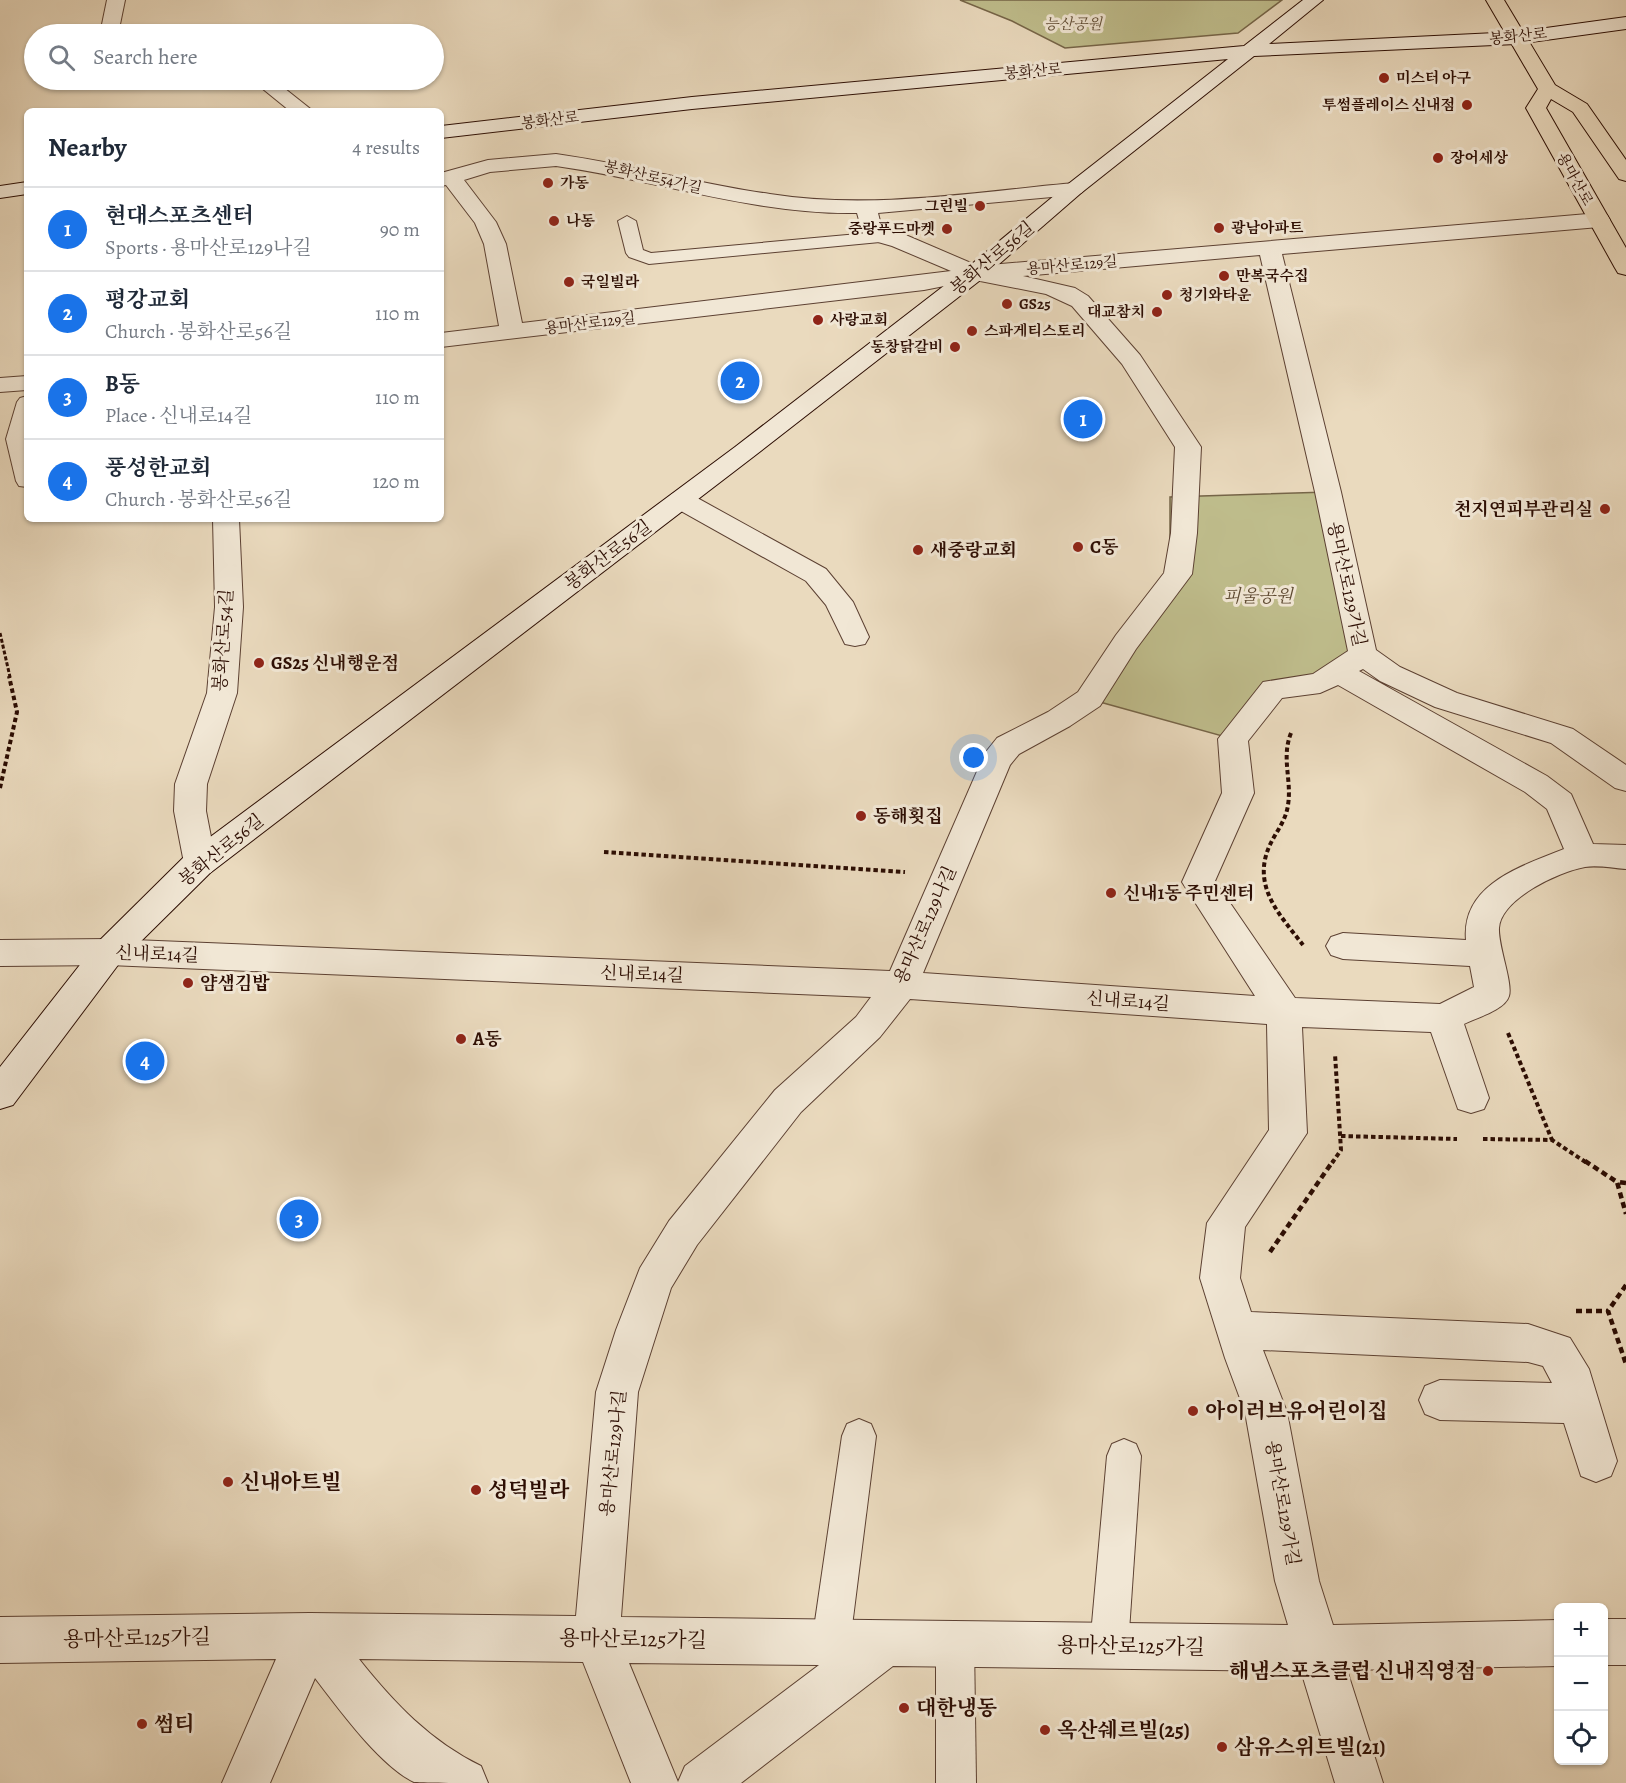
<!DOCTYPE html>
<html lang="en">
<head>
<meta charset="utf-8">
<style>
  body { margin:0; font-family:Alegreya,"Noto Serif KR",serif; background:#f2f2f3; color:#1f2937 }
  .controls { position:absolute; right:18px; bottom:18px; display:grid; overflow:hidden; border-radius:9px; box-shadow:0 2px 4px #0004 }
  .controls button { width:54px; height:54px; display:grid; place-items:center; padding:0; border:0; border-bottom:2px solid #e0e1e3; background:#fff; color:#1f2937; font:30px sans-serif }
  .you { position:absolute; left:974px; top:758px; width:21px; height:21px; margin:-15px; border:4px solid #fff; border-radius:50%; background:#1a73e8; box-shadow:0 0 0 9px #1a73e833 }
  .badge { display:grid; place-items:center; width:39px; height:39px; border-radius:50%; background:#1a73e8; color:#fff; font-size:20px; font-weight:700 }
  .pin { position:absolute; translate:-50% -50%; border:3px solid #fff; box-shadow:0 2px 6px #0006 }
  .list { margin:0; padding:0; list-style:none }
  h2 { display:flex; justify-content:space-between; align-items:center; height:78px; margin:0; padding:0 24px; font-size:26px }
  h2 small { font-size:20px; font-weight:400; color:#747a83 }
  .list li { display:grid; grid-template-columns:39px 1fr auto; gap:18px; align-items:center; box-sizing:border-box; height:84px; padding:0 24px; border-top:2px solid #e0e1e3 }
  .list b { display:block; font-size:22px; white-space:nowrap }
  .list p { margin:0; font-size:20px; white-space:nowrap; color:#747a83 }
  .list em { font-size:20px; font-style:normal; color:#747a83 }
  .icon { flex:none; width:33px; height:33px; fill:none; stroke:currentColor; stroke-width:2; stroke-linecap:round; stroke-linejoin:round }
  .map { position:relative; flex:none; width:1626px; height:1783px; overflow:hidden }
  .search { position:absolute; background:#fff; box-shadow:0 2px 4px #0004; left:24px; top:24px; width:420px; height:66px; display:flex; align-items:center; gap:15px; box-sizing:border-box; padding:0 21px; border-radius:33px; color:#747a83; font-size:22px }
  .panel { position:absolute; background:#fff; box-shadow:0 2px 4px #0004; left:24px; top:108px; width:420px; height:414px; border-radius:9px }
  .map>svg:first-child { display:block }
  .green { fill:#bfbd8c; stroke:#766548; stroke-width:1.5 }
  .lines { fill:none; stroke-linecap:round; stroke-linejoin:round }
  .lane-casing { stroke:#5c4032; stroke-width:2 }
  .street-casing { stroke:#5c4032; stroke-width:2 }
  .secondary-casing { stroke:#2c0d03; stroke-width:2 }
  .primary-casing { stroke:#2c0d03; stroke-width:2 }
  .path-far2 { stroke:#2c0d03; stroke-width:3; stroke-dasharray:4 2; stroke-linecap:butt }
  .path-far1 { stroke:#2c0d03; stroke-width:4; stroke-dasharray:4.5 3; stroke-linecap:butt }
  .path { stroke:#2c0d03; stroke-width:4.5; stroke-dasharray:6 4; stroke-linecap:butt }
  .lane { fill:#f1e7d5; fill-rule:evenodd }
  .street { fill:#f1e7d5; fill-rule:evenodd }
  .secondary { fill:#f1e7d5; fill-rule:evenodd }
  .primary { fill:#eadabe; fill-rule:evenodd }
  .poi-dot { fill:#8f2418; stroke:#f1e7d5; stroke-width:2 }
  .labels { text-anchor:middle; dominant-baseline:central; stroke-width:6; stroke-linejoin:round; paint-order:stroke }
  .far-park-label { font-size:15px; font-style:italic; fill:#5f4b33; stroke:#f1e7d5 }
  .far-street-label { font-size:15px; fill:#2c0d03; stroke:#f1e7d5 }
  .far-poi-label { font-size:15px; font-weight:bold; fill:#2c0d03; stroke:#f1e7d5; text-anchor:start }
  .street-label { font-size:18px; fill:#2c0d03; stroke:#f1e7d5 }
  .poi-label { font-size:18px; font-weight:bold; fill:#2c0d03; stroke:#f1e7d5; text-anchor:start }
  .park-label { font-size:18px; font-style:italic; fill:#5f4b33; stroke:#f1e7d5 }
  .near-poi-label { font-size:21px; font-weight:bold; fill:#2c0d03; stroke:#f1e7d5; text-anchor:start }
  .near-street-label { font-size:21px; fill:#2c0d03; stroke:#f1e7d5 }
</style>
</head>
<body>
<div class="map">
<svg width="1626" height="1783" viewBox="0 0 1626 1783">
  <rect width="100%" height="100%" fill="#eadabe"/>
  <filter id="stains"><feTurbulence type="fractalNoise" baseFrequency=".00333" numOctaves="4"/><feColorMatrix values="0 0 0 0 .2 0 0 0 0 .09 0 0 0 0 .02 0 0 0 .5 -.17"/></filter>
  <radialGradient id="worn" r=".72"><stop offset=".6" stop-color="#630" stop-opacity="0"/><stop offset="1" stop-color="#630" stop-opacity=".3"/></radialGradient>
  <g class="green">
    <polygon points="960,0 1282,0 1238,33 1065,48 1012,21"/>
    <polygon points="1328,492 1363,655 1320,683 1273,689 1233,739 1089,699 1170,577 1170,497"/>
  </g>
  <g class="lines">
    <defs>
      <g id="lane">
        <polygon points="627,216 636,221 643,250 651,253 880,232 889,237 880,242 649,264 629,257 626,253 618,221"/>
        <polygon points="27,396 27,487 19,486 16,481 6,439 17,402 20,398"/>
        <polygon points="859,1419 871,1424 876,1436 850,1642 844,1655 831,1661 818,1655 812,1642 842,1436 847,1424"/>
        <polygon points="1124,1439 1136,1444 1141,1456 1128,1646 1122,1659 1109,1665 1096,1659 1090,1646 1107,1456 1112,1444"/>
        <polygon points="955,1624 968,1630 974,1643 976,1783 936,1783 936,1643 942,1630"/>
      </g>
      <g id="street">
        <polygon points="107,0 125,0 118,34 100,34"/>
        <polygon points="252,80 274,80 313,111 290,111"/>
        <path d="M556,154C628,164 698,184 770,194C871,210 974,192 1074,183L1081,185L1085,189L1081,193L1074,195L878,213L882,229L908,236L978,266L1599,213L1607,215L1610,220L1607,225L1599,227L1282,254L1341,492L1376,650L1400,667L1457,693L1573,729L1626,765V791L1615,788L1551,743L1435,707L1380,681L1363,669L1359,671L1547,776L1571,794L1593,844L1626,845V869C1613,868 1597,865 1585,867C1558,872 1501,899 1499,928C1498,946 1513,983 1509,996C1505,1010 1476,1018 1464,1024L1489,1098L1484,1109L1471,1113L1458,1109L1431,1032L1302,1027L1307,1133L1245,1227L1240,1278L1251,1312L1528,1324L1570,1338L1589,1369L1617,1461L1611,1476L1596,1482L1581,1476L1564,1423L1440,1420L1425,1414L1419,1400L1425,1386L1440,1380L1552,1383L1543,1366L1528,1362L1263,1350L1287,1412L1319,1581L1333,1625L1558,1620V1666L1347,1670L1383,1783H1335L1301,1671L893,1666L741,1783H631L583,1662L359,1659C394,1703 430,1741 481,1766L488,1783C473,1783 424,1783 414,1782C380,1766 338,1708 315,1678L270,1783H222L276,1659L0,1663V1617L310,1613L576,1616L596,1392L616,1330L640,1268L669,1221L775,1090L856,1017L871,997L109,965L0,966V940L109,939L890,971L985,753L997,738L1048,712L1078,692L1116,635L1164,573L1171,533L1175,447L1122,364L1072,306L1046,294L975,280L924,290L441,347V333L499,326L484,244L475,223L446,185L441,186V173L488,160ZM556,166C656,180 756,215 857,213L864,238L892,246L951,271L522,323L506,244L496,222L464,180L490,172ZM1260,255L1315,492L1348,651L1313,674L1263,682L1218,739L1222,793L1182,882L1255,996L923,973L1010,765L1019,754L1070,726L1100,706L1136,649L1192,574L1197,533L1201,447L1140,355L1088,296L1075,288L1023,276ZM1338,685L1525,792L1547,809L1564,849C1522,866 1461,884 1466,940L1343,933L1331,937L1326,946L1331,955L1343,959L1470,966L1474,987L1440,1004L1295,998L1215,881L1254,793L1248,741L1282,698L1320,693ZM910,999L1267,1024L1269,1130L1207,1223L1200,1278L1225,1358L1245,1412L1275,1581L1288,1625L621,1617L638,1392L671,1288L697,1245L801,1112L880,1037ZM629,1663L819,1665L685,1766L678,1782Z"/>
        <polygon points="27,376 27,390 0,392 0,378"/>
        <polygon points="681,492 690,494 826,569 853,602 869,637 865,644 855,646 845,644 826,605 806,581 672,506 668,500 672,494"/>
        <polygon points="213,519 239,519 243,607 237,693 207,784 206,811 216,863 211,872 200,875 189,872 184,863 174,811 175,784 207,693 215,607"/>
        <rect x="1604" y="1619" width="22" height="46"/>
      </g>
      <g id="secondary">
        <polygon points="1303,0 1323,0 1269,44 1516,32 1626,17 1626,29 1516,44 1254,56 1081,193 983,278 753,457 210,873 121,961 13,1105 0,1109 0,1067 97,943 186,855 735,447 967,268 1067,185 1228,59 692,109 441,138 441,126 692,97 1244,46"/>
        <polygon points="27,182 27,194 0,198 0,186"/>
      </g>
      <polygon id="primary" points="1486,0 1504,0 1555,85 1587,104 1626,160 1626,181 1619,179 1573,112 1551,99 1546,108 1626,248 1626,275 1618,273 1615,268 1526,108 1538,89"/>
    </defs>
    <use href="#lane" class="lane-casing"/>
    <use href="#street" class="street-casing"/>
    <use href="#secondary" class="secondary-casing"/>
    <use href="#primary" class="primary-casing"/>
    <polyline class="path-far2" points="0,633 10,677"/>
    <g class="path-far1">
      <path d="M1291,733C1281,758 1292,780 1288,805C1286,821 1275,833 1269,847C1252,887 1280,915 1303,945"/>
      <polyline points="0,788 17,712 9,676"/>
      <polyline points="604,852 905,872"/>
      <polyline points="1508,1033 1552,1140"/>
      <polyline points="1341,1136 1457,1139"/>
      <polyline points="1483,1139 1552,1140 1587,1163"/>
      <polyline points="1332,1163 1341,1150 1335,1054"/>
    </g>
    <g class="path">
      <polyline points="1585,1161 1617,1182"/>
      <polyline points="1626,1183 1617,1182 1626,1214"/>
      <polyline points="1270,1252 1333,1161"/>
      <polyline points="1626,1285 1608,1311 1626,1364"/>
      <polyline points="1576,1311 1608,1311"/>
    </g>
    <use href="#lane" class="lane"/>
    <use href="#street" class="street"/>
    <use href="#secondary" class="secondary"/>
    <use href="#primary" class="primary"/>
  </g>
  <g class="poi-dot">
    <circle cx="1384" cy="78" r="6"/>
    <circle cx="1467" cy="105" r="6"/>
    <circle cx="1438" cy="158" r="6"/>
    <circle cx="548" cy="183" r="6"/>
    <circle cx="980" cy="206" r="6"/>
    <circle cx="554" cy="221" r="6"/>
    <circle cx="1219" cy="228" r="6"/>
    <circle cx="947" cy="229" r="6"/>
    <circle cx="1224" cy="276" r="6"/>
    <circle cx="569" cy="282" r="6"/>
    <circle cx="1167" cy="295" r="6"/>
    <circle cx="1007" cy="304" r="6"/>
    <circle cx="1157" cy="312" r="6"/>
    <circle cx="818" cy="320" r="6"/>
    <circle cx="972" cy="331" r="6"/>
    <circle cx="955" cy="347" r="6"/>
    <circle cx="1605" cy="509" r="6"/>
    <circle cx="1078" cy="547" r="6"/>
    <circle cx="918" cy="550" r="6"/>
    <circle cx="259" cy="663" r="6"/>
    <circle cx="861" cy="816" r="6"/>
    <circle cx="1111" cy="893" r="6"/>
    <circle cx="188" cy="983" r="6"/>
    <circle cx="461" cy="1039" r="6"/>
    <circle cx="1193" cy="1411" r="6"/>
    <circle cx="228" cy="1482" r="6"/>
    <circle cx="476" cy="1490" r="6"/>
    <circle cx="1488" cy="1671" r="6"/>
    <circle cx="904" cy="1708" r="6"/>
    <circle cx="142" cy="1724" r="6"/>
    <circle cx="1045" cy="1730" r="6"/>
    <circle cx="1222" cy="1747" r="6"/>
  </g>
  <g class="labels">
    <g class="far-park-label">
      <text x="1073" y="24">능산공원</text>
    </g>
    <g class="far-street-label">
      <text transform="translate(1518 36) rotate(-6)">봉화산로</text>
      <text transform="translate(1033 71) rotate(-5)">봉화산로</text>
      <text transform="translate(550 120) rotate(-7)">봉화산로</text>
      <text transform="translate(653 177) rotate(13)">봉화산로54가길</text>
      <text transform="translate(1575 179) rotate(61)">용마산로</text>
      <text transform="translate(1072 265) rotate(-5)">용마산로129길</text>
      <text transform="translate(590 323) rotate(-7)">용마산로129길</text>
    </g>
    <g class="far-poi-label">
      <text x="1396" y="78">미스터 아구</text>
      <text x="1455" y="105" text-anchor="end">투썸플레이스 신내점</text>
      <text x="1450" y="158">장어세상</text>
      <text x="560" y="183">가동</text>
      <text x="968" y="206" text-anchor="end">그린빌</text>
      <text x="566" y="221">나동</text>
      <text x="1231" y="228">광남아파트</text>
      <text x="935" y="229" text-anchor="end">중랑푸드마켓</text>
      <text x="1236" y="276">만복국수집</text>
      <text x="581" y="282">국일빌라</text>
      <text x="1179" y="295">청기와타운</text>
      <text x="1019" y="304">GS25</text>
      <text x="1145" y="312" text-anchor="end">대교참치</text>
      <text x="830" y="320">사랑교회</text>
      <text x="984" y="331">스파게티스토리</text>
      <text x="943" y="347" text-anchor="end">동창닭갈비</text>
    </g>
    <g class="street-label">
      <text transform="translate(992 258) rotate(-40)">봉화산로56길</text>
      <text transform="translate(608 555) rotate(-37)">봉화산로56길</text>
      <text transform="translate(1347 584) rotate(78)">용마산로129가길</text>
      <text transform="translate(223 640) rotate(-86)">봉화산로54길</text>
      <text transform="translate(221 850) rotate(-39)">봉화산로56길</text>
      <text transform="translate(925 925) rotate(-66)">용마산로129나길</text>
      <text transform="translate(157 954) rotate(2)">신내로14길</text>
      <text transform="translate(642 974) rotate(2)">신내로14길</text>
      <text transform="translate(1128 1001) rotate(4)">신내로14길</text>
      <text transform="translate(613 1453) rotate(-84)">용마산로129나길</text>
      <text transform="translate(1283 1503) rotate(80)">용마산로129가길</text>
    </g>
    <g class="poi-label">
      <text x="1593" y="509" text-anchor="end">천지연피부관리실</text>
      <text x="1090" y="547">C동</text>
      <text x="930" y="550">새중랑교회</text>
      <text x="271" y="663">GS25 신내행운점</text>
      <text x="873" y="816">동해횟집</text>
      <text x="1123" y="893">신내1동 주민센터</text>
      <text x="200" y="983">얌샘김밥</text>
      <text x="473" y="1039">A동</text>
    </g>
    <g class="park-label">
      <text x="1258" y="596">피울공원</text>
    </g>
    <g class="near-poi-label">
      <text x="1205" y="1411">아이러브유어린이집</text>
      <text x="240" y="1482">신내아트빌</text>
      <text x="488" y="1490">성덕빌라</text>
      <text x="1476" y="1671" text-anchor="end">해냄스포츠클럽 신내직영점</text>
      <text x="916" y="1708">대한냉동</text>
      <text x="154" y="1724">썸티</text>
      <text x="1057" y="1730">옥산쉐르빌(25)</text>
      <text x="1234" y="1747">삼유스위트빌(21)</text>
    </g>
    <g class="near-street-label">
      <text transform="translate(137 1638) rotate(-1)">용마산로125가길</text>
      <text transform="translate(633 1639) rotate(1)">용마산로125가길</text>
      <text transform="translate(1131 1646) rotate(1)">용마산로125가길</text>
    </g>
  </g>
  <rect width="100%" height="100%" filter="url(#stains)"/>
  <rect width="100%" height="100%" fill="url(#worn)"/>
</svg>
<div class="controls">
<button>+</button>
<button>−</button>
<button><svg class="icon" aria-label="locate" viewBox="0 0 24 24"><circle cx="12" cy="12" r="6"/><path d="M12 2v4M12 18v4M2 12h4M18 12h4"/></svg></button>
</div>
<div class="you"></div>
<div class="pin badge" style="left:1083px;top:419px">1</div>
<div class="pin badge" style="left:740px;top:381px">2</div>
<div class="pin badge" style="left:299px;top:1219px">3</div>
<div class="pin badge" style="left:145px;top:1061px">4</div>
<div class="search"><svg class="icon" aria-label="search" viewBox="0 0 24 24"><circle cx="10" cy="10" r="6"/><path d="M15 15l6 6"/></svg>Search here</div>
<section class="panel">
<h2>Nearby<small>4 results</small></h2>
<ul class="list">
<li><span class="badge">1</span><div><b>현대스포츠센터</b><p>Sports · 용마산로129나길</p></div><em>90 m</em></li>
<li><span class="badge">2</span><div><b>평강교회</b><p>Church · 봉화산로56길</p></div><em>110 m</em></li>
<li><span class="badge">3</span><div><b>B동</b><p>Place · 신내로14길</p></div><em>110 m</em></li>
<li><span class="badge">4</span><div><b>풍성한교회</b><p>Church · 봉화산로56길</p></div><em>120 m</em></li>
</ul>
</section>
</div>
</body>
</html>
